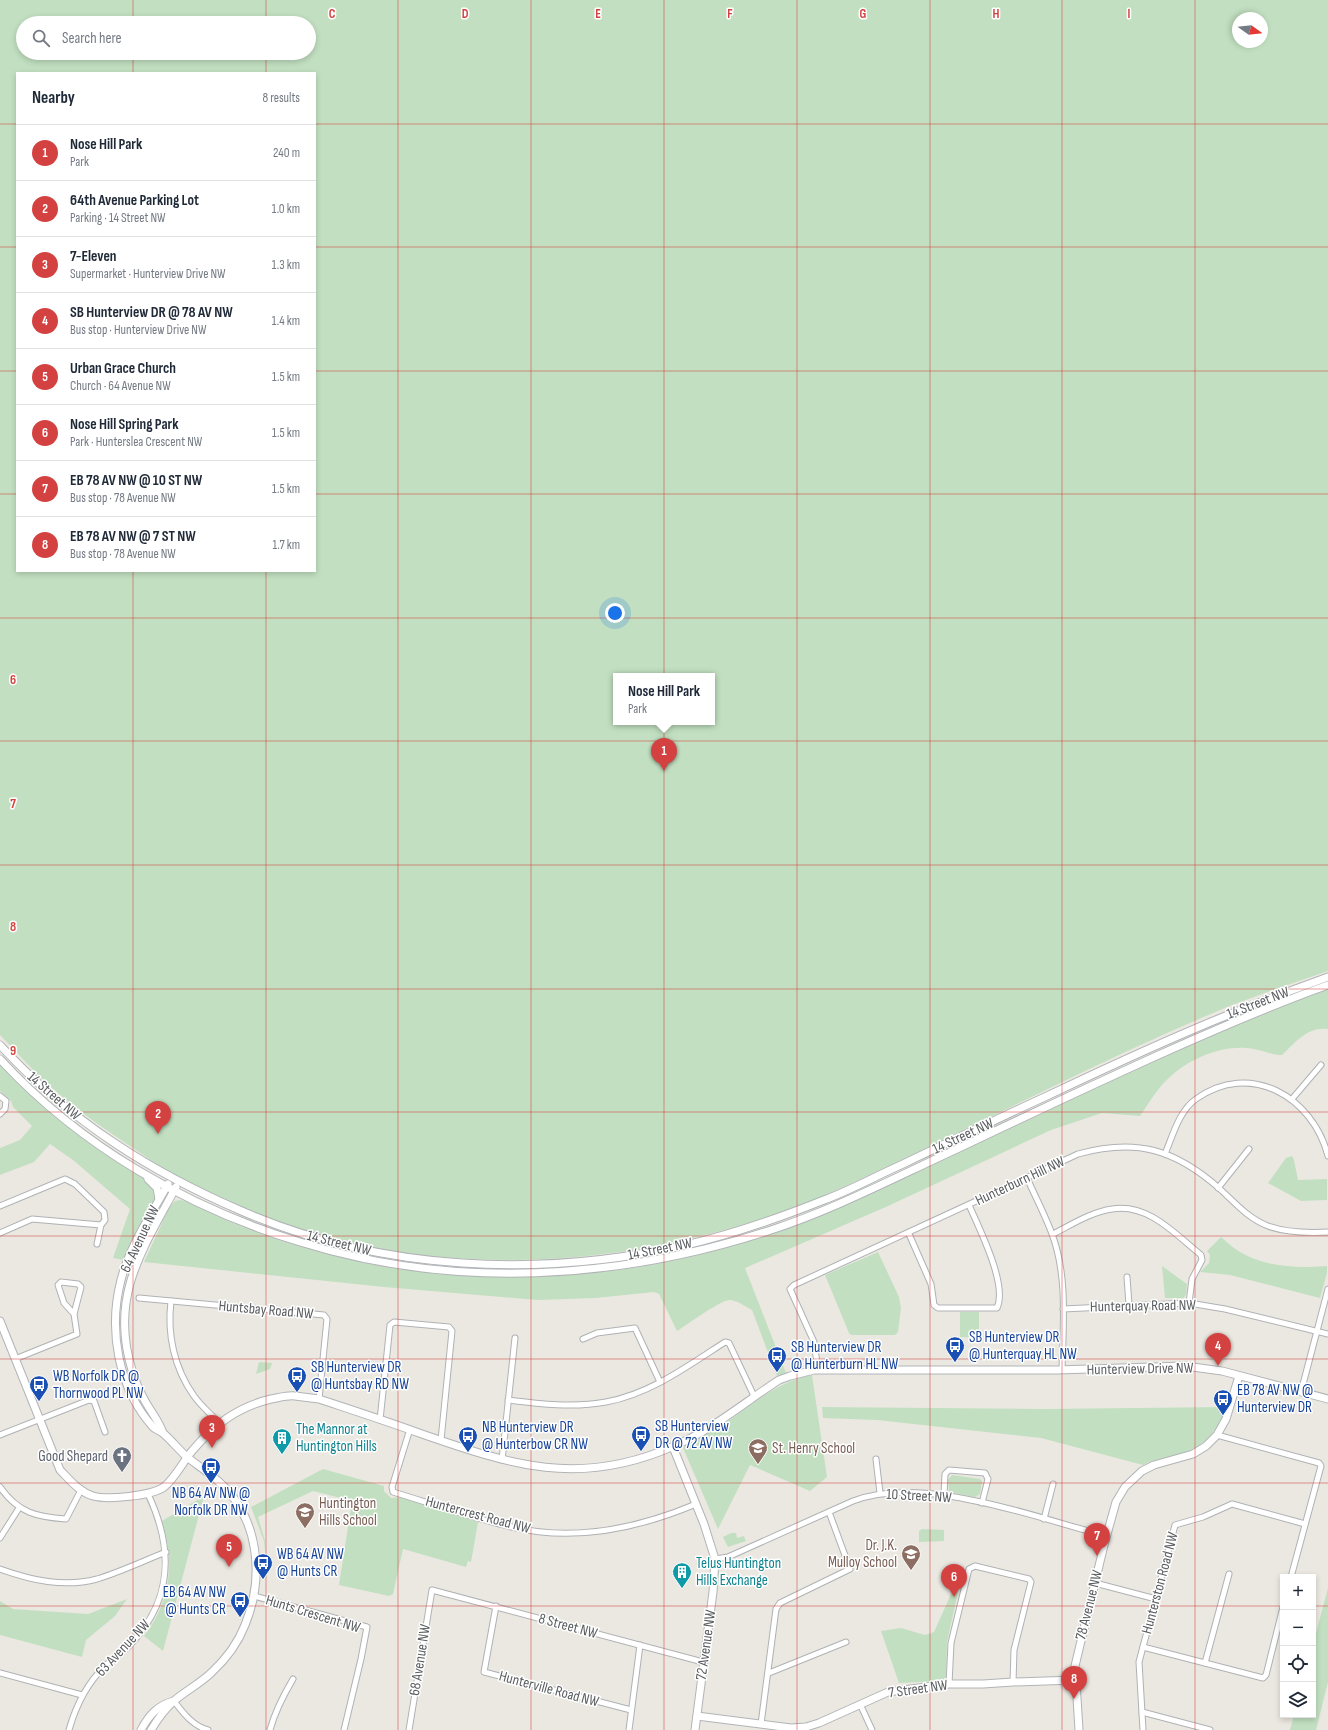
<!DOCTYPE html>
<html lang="en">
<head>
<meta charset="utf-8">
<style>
  body { margin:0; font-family:"Sofia Sans Condensed",sans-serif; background:#f6f6f7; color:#1f2937 }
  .controls { position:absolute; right:12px; bottom:12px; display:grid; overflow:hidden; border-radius:0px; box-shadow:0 2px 6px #0003 }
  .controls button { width:36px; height:36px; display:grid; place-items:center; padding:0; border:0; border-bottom:1px solid #e0e1e3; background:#fff; color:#1f2937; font:20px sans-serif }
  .compass { position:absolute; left:1232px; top:12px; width:36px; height:36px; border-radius:50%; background:#fff; box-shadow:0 2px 6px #0003; rotate:105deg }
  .you { position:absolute; left:615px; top:613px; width:14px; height:14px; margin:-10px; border:3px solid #fff; border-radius:50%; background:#1a73e8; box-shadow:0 0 0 6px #1a73e833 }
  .badge { display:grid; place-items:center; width:26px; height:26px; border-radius:50%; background:#d34240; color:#fff; font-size:13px; font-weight:700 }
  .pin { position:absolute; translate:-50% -33px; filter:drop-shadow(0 1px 2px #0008) }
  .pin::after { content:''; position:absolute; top:21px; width:14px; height:12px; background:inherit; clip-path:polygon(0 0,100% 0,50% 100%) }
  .popup { position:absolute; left:613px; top:673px; width:102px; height:52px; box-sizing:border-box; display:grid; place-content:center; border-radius:0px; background:#fff; filter:drop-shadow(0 1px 3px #0005); font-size:13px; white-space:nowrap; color:#747a83 }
  .popup b { font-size:15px; color:#1f2937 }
  .popup::after { content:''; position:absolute; left:50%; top:100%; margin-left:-8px; border:8px solid transparent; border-top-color:#fff }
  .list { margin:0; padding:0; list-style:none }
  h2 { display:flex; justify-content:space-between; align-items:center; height:52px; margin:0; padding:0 16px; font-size:17px }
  h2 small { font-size:13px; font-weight:400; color:#747a83 }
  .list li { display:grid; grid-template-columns:26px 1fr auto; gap:12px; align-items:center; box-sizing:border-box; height:56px; padding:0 16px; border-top:1px solid #e0e1e3 }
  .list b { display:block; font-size:15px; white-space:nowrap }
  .list p { margin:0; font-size:13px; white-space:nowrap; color:#747a83 }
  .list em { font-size:13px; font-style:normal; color:#747a83 }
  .icon { flex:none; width:22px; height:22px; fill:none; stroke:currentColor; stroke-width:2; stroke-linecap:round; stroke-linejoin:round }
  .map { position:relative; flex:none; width:1328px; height:1730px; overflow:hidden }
  .search { position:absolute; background:#fff; box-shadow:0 2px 6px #0003; left:16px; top:16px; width:300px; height:44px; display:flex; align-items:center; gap:10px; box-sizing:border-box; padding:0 14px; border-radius:22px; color:#747a83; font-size:15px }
  .panel { position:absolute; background:#fff; box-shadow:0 2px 6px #0003; left:16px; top:72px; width:300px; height:500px; border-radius:0px }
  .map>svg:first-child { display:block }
  .green { fill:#c2e0c1; fill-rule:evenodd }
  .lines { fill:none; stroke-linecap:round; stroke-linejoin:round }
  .street-casing { stroke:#afb2b5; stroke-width:7 }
  .secondary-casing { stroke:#b1b4b7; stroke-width:9 }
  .street { stroke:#fff; stroke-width:5 }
  .secondary { stroke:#fff; stroke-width:7 }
  .grid { fill:none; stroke:#d34240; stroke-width:1; stroke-opacity:0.55 }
  .labels { text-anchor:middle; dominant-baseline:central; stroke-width:3; stroke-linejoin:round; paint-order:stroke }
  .street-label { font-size:15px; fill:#5a5d60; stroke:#fff }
  .transit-label { font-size:15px; fill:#164399; stroke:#fff; text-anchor:start }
  .culture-label { font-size:15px; fill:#0d838f; stroke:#fff; text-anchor:start }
  .education-label { font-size:15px; fill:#785e54; stroke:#fff; text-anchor:start }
  .worship-label { font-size:15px; fill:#5b616d; stroke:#fff; text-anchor:end }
  .grid-label { font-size:13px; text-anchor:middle; font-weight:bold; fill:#d34240; stroke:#fff; stroke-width:3; stroke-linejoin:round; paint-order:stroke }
</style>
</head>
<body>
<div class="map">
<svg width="1328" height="1730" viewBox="0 0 1328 1730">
  <rect width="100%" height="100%" fill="#ebe8e1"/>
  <g class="green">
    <path d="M0,0H1328V971C1296,982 1264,993 1232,1005C1169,1031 1107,1060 1046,1090C996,1114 946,1139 895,1163C858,1180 821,1199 782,1212C582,1282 363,1280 175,1176C160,1168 147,1157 133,1148C98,1125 64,1101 35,1072C23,1060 12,1047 0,1035ZM1238,18H1262V42H1238ZM23,23H309V53H23ZM17,73H315V571H17ZM616,676H712V722H616Z"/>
    <path d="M1328,988V1029C1307,1027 1296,1042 1282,1055C1273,1056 1257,1048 1246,1048C1213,1046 1177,1065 1158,1090C1151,1099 1146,1107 1140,1116L1102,1113L1051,1130L888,1206L745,1268L786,1373L777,1376L752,1310C746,1307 737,1300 729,1300C719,1301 687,1325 677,1331L659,1294L654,1292L596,1298L538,1300L384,1287L144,1262L169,1208L175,1201L180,1200C198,1203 216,1216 233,1223C263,1235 295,1246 327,1254C453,1287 595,1284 721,1249C760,1238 798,1224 836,1209L1240,1021Z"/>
    <polygon points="0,1063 48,1109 99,1149 146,1180 156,1192 155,1201 124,1260 113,1258 130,1209 73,1160 50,1144 34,1162 0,1175 0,1148 20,1140 32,1126 13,1107 11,1101 0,1091"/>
    <polygon points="1292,1156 1294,1160 1298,1180 1327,1179 1327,1200 1301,1201 1268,1183 1286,1158"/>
    <path d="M1221,1237C1250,1266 1287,1269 1327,1266V1273L1320,1298L1230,1275L1200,1272L1209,1263L1210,1255L1207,1251Z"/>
    <polygon points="878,1252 899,1297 901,1308 898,1332 895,1335 851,1335 849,1333 825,1275"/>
    <polygon points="1162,1266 1187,1284 1186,1294 1184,1298 1165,1298"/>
    <polygon points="960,1312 979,1312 979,1338 960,1337"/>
    <polygon points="259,1362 272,1363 270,1369 256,1374"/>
    <path d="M812,1375L827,1477L810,1491L750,1465L718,1529L683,1448C689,1441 706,1435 715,1430C747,1410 773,1382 812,1375Z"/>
    <path d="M822,1407L1044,1409L1225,1407C1219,1431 1203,1448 1179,1454C1167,1458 1154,1459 1143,1465L1041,1438L877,1420L823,1418Z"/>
    <polygon points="323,1469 384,1486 384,1491 391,1498 401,1497 478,1522 471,1562 468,1561 466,1567 403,1549 393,1594 389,1596 339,1585 352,1501 313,1491 258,1517 265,1541 266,1559 264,1541 251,1507"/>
    <polygon points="952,1475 980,1479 982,1481 980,1494 975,1497 949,1492 948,1480"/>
    <path d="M204,1496L163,1651L144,1636C171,1601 175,1561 162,1521Z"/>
    <polygon points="922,1529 944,1530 944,1541 919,1542 919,1531"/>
    <polygon points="731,1533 736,1533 737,1538 744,1536 746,1541 728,1547 723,1537"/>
    <polygon points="964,1565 947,1642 946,1677 942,1681 899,1683 881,1631 901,1628 925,1635 934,1632"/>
    <polygon points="1328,1588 1328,1682 1316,1730 1290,1730 1294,1715 1313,1715 1313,1644"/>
    <polygon points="127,1599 115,1616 86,1640 82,1657 0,1635 0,1601 13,1609 88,1614"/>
  </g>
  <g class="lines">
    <defs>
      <g id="street">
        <polyline points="0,1096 6,1101 5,1109 0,1114"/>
        <polyline points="1292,1099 1321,1065"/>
        <path d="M1165,1154C1173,1135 1179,1111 1196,1099C1250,1060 1313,1097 1328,1156"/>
        <path d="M1027,1178C1035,1196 1045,1215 1052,1234C1068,1276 1063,1326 1062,1370"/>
        <polyline points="1218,1188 1249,1149"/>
        <polyline points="0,1206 65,1179 75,1184 104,1212 105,1220 101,1225 97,1244"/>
        <polyline points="0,1233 32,1219 101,1225"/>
        <path d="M909,1234L931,1284L934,1305L938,1308H997C1008,1285 979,1228 969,1205"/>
        <path d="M1053,1234C1071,1225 1091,1212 1112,1209C1148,1203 1175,1234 1201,1255L1202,1260L1192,1279L1189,1303"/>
        <polyline points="1127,1277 1129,1305"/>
        <polyline points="139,1298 324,1315 327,1319 319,1399"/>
        <path d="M171,1301C167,1334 174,1368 194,1396C201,1406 211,1414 219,1423"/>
        <polyline points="1063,1309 1189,1303 1225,1309 1328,1334"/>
        <polyline points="583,1339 597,1333 635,1328 660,1382"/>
        <polyline points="15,1359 77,1334 74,1314 81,1287 78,1284 61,1282 58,1285 64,1303 74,1314"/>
        <path d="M818,1370L814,1342L790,1289L794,1285L1078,1154C1136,1138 1175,1149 1220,1189C1235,1203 1249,1219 1268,1226C1287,1233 1308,1233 1328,1232"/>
        <polyline points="1301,1392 1328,1289"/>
        <path d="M508,1400C540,1404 574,1408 606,1402C650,1394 688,1366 725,1342L729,1343L754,1396"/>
        <polyline points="380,1420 390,1325 394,1322 449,1327 452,1331 441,1440"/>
        <path d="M410,1429L392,1487L393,1492C433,1504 472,1518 512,1527C574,1542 639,1528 696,1504"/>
        <polyline points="0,1435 89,1400 94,1401 105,1432"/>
        <polyline points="1217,1435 1319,1463 1321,1466 1291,1577"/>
        <polyline points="876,1459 880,1493"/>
        <polyline points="502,1460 515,1338"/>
        <path d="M0,1487C18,1513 37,1517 66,1519L81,1490"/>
        <polyline points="944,1495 945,1474 949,1470 985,1473 988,1479 982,1503"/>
        <polyline points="1044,1519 1053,1484"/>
        <polyline points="0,1538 19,1508"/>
        <path d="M715,1559L728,1557L853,1501C923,1474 1036,1518 1107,1536"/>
        <path d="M0,1569C31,1580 64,1588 97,1579C120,1572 143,1561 166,1552"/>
        <polyline points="1095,1583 1156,1599"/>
        <polyline points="254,1596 367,1627 361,1659 344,1730"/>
        <polyline points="496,1606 484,1672 631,1710"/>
        <polyline points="1143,1647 1263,1678 1266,1675 1283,1607"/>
        <polyline points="1205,1663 1229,1574"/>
        <polyline points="0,1673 82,1695"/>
        <polyline points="769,1673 846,1642"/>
        <polyline points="949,1684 951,1643 969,1569 975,1566 1029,1579 1031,1582 1014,1650 1013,1682"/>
        <path d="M174,1701C183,1713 193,1726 208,1730"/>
        <polyline points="860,1704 872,1730"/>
        <polyline points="1142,1712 1210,1730"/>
        <polyline points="761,1724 776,1609 780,1603 850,1569 829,1512"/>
        <path d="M69,1730C76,1705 87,1683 106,1665C114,1658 123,1653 130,1645C173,1600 174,1549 148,1494"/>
        <path d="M270,1730C275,1711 283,1696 293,1679"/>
        <polyline points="409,1730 432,1590 703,1662"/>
        <polyline points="629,1730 640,1645"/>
        <polyline points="1143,1730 1139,1662 1175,1525 1203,1517 1232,1504 1305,1524"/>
      </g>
      <g id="secondary">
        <path d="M0,1045C70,1121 150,1172 244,1212C381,1271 541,1278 686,1245C733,1234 779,1218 824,1200C851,1190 876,1176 903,1164C951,1141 999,1118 1047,1096C1108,1067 1170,1038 1233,1013C1264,1000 1296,989 1328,977"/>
        <path d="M0,1059C80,1146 188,1208 300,1242C454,1290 619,1280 771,1230C835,1209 896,1177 957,1149C1022,1118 1088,1087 1154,1057C1212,1031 1269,1006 1328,985"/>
        <polyline points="148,1179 157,1188 159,1199"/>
        <path d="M0,1321L60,1470C70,1480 79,1492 93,1496C108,1500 151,1496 164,1487C176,1477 182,1463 192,1451C214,1425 237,1407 271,1399C278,1398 287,1395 295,1396C303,1397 311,1398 319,1399C352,1410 386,1421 419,1433C511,1465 579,1488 674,1446C712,1430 745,1402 779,1380L790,1376L814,1370H1057L1185,1366L1222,1371L1328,1399"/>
        <path d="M163,1433C159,1421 151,1412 145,1401C140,1392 135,1381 132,1370C109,1296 143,1249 176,1187"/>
        <polyline points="673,1447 704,1524 715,1559 713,1592 695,1730"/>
        <polyline points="697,1716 791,1728 806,1727 819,1723 888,1692 949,1684 983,1684 1013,1682 1075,1680"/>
        <path d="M141,1730C149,1715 158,1705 174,1701"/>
        <path d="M151,1730C157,1720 166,1708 175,1700C187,1690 201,1683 212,1672C226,1659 238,1643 245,1625C265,1576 259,1517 218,1481C208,1472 197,1465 187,1457C179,1450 172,1441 164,1434C161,1431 156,1430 153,1427C118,1388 108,1330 121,1280C130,1245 151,1215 168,1184"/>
        <polyline points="1079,1730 1075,1666 1104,1545 1116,1502 1125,1487 1142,1471 1154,1465 1193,1454 1206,1446 1217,1435 1226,1419 1239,1376"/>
      </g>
    </defs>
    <use href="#street" class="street-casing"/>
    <use href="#secondary" class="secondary-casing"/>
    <use href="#street" class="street"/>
    <use href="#secondary" class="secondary"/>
  </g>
  <path class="grid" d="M133,0V23M266,0V23M398,0V1730M531,0V1730M664,0V1730M797,0V1730M930,0V1730M1062,0V1730M1195,0V1730M133,53V73M266,53V73M0,124H17M315,124H1328M0,247H17M315,247H1328M0,371H17M315,371H1328M0,494H17M315,494H1328M133,571V1730M266,571V1730M0,618H1328M0,741H1328M0,865H1328M0,989H1328M0,1112H1328M0,1236H1328M0,1359H1328M0,1483H1328M0,1606H1283M1313,1606H1328"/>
  <defs>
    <symbol id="bus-pin" viewBox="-11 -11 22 30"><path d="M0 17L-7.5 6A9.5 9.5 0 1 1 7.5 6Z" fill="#1a4fb4" stroke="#fff"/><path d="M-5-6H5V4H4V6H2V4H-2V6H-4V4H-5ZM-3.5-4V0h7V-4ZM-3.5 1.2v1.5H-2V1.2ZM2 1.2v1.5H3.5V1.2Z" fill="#fff"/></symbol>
    <symbol id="building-pin" viewBox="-11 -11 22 30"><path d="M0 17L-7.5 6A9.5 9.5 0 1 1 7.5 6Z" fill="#0f9aa8" stroke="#fff"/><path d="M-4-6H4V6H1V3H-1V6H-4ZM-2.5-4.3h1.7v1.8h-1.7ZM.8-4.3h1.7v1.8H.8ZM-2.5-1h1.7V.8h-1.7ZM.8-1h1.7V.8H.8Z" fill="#fff"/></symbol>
    <symbol id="school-pin" viewBox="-11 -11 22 30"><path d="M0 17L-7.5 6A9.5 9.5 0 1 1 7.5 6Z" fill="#8d6e63" stroke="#fff"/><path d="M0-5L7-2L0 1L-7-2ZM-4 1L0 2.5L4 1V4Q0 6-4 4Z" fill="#fff"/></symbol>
    <symbol id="church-pin" viewBox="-11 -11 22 30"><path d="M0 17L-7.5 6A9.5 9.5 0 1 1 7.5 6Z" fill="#6b7280" stroke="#fff"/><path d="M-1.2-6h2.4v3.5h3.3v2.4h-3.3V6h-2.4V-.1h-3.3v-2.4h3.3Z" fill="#fff"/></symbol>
  </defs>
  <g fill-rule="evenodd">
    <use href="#bus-pin" x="944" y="1335" width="22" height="30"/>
    <use href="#bus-pin" x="766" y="1345" width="22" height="30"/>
    <use href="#bus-pin" x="286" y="1365" width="22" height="30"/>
    <use href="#bus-pin" x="28" y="1374" width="22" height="30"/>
    <use href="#bus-pin" x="1212" y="1388" width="22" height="30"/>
    <use href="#bus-pin" x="630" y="1424" width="22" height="30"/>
    <use href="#bus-pin" x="457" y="1425" width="22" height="30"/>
    <use href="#building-pin" x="271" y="1427" width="22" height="30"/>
    <use href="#school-pin" x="747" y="1437" width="22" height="30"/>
    <use href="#church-pin" x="111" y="1445" width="22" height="30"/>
    <use href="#bus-pin" x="200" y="1456" width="22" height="30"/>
    <use href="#school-pin" x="294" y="1501" width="22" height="30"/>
    <use href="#school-pin" x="900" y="1543" width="22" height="30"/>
    <use href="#bus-pin" x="252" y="1552" width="22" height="30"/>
    <use href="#building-pin" x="671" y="1561" width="22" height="30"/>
    <use href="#bus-pin" x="229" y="1590" width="22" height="30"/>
  </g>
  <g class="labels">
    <g class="street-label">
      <text transform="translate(1258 1003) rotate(-21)">14 Street NW</text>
      <text transform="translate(54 1096) rotate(41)">14 Street NW</text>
      <text transform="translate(963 1136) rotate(-25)">14 Street NW</text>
      <text transform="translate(1020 1181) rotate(-25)">Hunterburn Hill NW</text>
      <text transform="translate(140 1239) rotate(-65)">64 Avenue NW</text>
      <text transform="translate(339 1243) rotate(14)">14 Street NW</text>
      <text transform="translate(660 1249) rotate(-11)">14 Street NW</text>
      <text transform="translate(1143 1306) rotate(-1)">Hunterquay Road NW</text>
      <text transform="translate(266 1310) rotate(5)">Huntsbay Road NW</text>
      <text transform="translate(1140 1369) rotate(-1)">Hunterview Drive NW</text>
      <text transform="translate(919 1496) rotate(3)">10 Street NW</text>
      <text transform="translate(478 1515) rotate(15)">Huntercrest Road NW</text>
      <text transform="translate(1160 1583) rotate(-75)">Hunterston Road NW</text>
      <text transform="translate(1089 1605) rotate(-76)">78 Avenue NW</text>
      <text transform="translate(313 1614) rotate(17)">Hunts Crescent NW</text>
      <text transform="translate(568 1626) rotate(15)">8 Street NW</text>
      <text transform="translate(706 1645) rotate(-82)">72 Avenue NW</text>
      <text transform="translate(123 1648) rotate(-47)">63 Avenue NW</text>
      <text transform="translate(420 1660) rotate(-81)">68 Avenue NW</text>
      <text transform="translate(549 1689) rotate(15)">Hunterville Road NW</text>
      <text transform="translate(918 1689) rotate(-8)">7 Street NW</text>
    </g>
    <g class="transit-label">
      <text x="969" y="1337">SB Hunterview DR<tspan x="969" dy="17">@ Hunterquay HL NW</tspan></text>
      <text x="791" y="1347">SB Hunterview DR<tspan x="791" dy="17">@ Hunterburn HL NW</tspan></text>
      <text x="311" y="1367">SB Hunterview DR<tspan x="311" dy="17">@ Huntsbay RD NW</tspan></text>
      <text x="53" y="1376">WB Norfolk DR @<tspan x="53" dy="17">Thornwood PL NW</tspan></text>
      <text x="1237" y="1390">EB 78 AV NW @<tspan x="1237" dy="17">Hunterview DR</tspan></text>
      <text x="655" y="1426">SB Hunterview<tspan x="655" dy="17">DR @ 72 AV NW</tspan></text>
      <text x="482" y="1427">NB Hunterview DR<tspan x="482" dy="17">@ Hunterbow CR NW</tspan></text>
      <text x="211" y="1493" text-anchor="middle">NB 64 AV NW @<tspan x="211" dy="17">Norfolk DR NW</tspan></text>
      <text x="277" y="1554">WB 64 AV NW<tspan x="277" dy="17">@ Hunts CR</tspan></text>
      <text x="226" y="1592" text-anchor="end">EB 64 AV NW<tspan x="226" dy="17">@ Hunts CR</tspan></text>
    </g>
    <g class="culture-label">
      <text x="296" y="1429">The Mannor at<tspan x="296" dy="17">Huntington Hills</tspan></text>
      <text x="696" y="1563">Telus Huntington<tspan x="696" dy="17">Hills Exchange</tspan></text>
    </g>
    <g class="education-label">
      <text x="772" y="1448">St. Henry School</text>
      <text x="319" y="1503">Huntington<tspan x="319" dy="17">Hills School</tspan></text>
      <text x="897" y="1545" text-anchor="end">Dr. J.K.<tspan x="897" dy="17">Mulloy School</tspan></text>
    </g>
    <g class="worship-label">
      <text x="108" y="1456">Good Shepard</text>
    </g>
  </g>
  <g class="grid-label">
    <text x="332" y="18">C</text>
    <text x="465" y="18">D</text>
    <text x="598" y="18">E</text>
    <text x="730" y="18">F</text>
    <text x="863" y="18">G</text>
    <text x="996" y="18">H</text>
    <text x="1129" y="18">I</text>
    <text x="13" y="684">6</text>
    <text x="13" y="808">7</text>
    <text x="13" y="931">8</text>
    <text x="13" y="1055">9</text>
  </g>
</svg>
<div class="controls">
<button>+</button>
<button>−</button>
<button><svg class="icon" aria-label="locate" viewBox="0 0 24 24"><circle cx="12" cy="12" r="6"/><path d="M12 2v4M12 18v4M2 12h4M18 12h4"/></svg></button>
<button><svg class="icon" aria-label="layers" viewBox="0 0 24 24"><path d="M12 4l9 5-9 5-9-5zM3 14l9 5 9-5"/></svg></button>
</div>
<svg class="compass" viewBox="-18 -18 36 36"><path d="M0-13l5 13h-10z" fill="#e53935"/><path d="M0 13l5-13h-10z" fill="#747a83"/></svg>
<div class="you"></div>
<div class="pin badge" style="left:664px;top:771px">1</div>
<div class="popup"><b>Nose Hill Park</b>Park</div>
<div class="pin badge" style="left:158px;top:1134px">2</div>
<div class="pin badge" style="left:212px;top:1448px">3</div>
<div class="pin badge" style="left:1218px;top:1366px">4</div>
<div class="pin badge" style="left:229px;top:1567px">5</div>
<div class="pin badge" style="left:954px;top:1597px">6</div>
<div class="pin badge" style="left:1097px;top:1556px">7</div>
<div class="pin badge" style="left:1074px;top:1699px">8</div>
<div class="search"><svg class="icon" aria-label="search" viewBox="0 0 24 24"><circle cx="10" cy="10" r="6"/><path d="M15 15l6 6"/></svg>Search here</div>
<section class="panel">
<h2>Nearby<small>8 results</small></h2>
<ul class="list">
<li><span class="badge">1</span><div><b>Nose Hill Park</b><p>Park</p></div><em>240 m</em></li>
<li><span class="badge">2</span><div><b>64th Avenue Parking Lot</b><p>Parking · 14 Street NW</p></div><em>1.0 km</em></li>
<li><span class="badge">3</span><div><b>7-Eleven</b><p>Supermarket · Hunterview Drive NW</p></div><em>1.3 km</em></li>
<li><span class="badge">4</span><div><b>SB Hunterview DR @ 78 AV NW</b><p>Bus stop · Hunterview Drive NW</p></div><em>1.4 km</em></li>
<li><span class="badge">5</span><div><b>Urban Grace Church</b><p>Church · 64 Avenue NW</p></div><em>1.5 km</em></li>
<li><span class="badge">6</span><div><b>Nose Hill Spring Park</b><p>Park · Hunterslea Crescent NW</p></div><em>1.5 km</em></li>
<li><span class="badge">7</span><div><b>EB 78 AV NW @ 10 ST NW</b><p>Bus stop · 78 Avenue NW</p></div><em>1.5 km</em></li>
<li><span class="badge">8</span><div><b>EB 78 AV NW @ 7 ST NW</b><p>Bus stop · 78 Avenue NW</p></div><em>1.7 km</em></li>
</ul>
</section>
</div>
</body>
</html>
